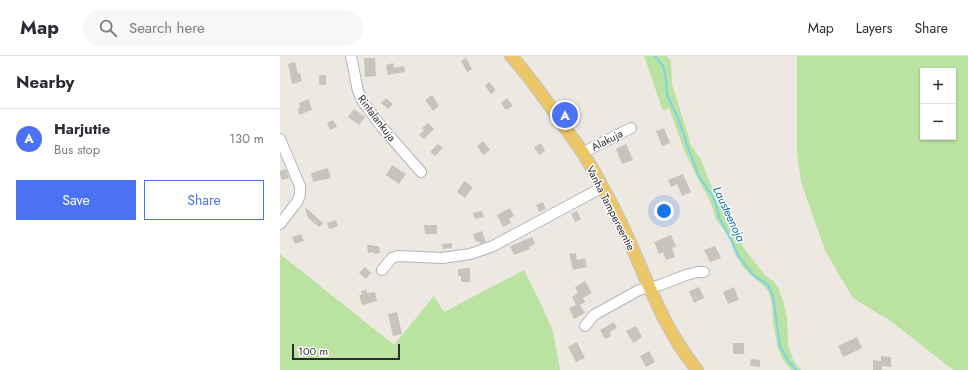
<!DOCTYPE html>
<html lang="en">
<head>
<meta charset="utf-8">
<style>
  body { margin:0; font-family:Jost,sans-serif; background:#f7f7f7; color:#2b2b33 }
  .controls { position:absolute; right:12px; top:12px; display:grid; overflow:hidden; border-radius:0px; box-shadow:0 1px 3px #0004 }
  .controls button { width:36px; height:36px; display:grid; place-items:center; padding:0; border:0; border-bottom:1px solid #e1e1e2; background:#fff; color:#2b2b33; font:20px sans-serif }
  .scale { position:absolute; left:12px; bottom:10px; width:108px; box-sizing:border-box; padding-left:4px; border:2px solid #2e2e2e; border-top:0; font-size:11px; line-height:14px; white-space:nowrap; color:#2e2e2e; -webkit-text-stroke:3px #fff; paint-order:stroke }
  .you { position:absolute; left:384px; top:155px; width:14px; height:14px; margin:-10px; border:3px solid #fff; border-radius:50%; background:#1a73e8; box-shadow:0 0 0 6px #1a73e833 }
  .badge { display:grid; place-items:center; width:26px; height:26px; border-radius:50%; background:#4b72f2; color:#fff; font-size:13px; font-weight:700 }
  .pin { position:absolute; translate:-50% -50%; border:2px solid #fff; box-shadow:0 1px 4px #0006 }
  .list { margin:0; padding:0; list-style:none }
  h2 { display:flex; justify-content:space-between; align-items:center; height:52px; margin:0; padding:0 16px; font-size:17px }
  h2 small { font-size:13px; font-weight:400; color:#7c7c81 }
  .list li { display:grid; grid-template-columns:26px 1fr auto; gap:12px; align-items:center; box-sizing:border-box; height:60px; padding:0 16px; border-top:1px solid #e1e1e2 }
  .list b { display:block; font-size:15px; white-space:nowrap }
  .list p { margin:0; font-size:13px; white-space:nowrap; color:#7c7c81 }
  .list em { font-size:13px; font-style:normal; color:#7c7c81 }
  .actions { display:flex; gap:8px; padding:12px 16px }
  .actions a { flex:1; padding:9px 0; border:1px solid #4b72f2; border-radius:0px; text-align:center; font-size:14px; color:#4b72f2 }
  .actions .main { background:#4b72f2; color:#fff }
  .icon { flex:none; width:22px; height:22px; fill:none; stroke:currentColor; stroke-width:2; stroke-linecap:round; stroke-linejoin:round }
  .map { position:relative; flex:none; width:688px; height:314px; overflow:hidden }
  header { display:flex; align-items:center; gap:24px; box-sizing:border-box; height:56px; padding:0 20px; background:#fff; border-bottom:1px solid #e1e1e2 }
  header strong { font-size:19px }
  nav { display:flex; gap:22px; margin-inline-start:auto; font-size:14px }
  .search { width:280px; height:36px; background:#f7f7f7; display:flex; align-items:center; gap:10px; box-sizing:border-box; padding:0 14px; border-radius:22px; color:#7c7c81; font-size:15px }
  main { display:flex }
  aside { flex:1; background:#fff }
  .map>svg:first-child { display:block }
  .green { fill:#bae2a1; fill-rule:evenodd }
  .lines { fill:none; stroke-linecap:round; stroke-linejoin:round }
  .stream { stroke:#7bd2ea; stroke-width:2 }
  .building { fill:#c7c3bd }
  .minor-casing { stroke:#b2b4bd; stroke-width:12 }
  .major-casing { stroke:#c4c4c4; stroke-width:14 }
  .minor { stroke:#fff; stroke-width:10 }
  .major { stroke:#ebc76a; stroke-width:12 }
  .labels { text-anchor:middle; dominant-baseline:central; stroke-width:3; stroke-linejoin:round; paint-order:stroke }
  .street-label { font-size:11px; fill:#2e2e2e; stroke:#fff }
  .water-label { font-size:12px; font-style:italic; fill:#14739c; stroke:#fff }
</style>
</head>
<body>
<header>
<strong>Map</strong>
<div class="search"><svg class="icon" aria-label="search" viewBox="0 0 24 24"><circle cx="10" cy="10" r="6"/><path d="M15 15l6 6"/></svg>Search here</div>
<nav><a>Map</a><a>Layers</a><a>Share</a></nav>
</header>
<main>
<aside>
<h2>Nearby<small></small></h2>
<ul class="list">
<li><span class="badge">A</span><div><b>Harjutie</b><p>Bus stop</p></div><em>130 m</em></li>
</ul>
<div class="actions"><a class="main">Save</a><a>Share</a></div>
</aside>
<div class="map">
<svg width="688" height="314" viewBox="0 0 688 314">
  <rect width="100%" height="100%" fill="#eee8e2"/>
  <g class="green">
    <polygon points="364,0 387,0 391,5 392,28 411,89 421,104 430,127 442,147 452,161 463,191 479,212 486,220 493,225 498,231 504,248 507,262 508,288 513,304 521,314 511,314 503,304 498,293 493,266 492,250 489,237 485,231 472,220 463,211 456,200 449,181 436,163 430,145 415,117 405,96 389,52 383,55"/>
    <path d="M517,0H688V314H673L607,262L602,260L573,242L558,217L545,194L521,126L517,96ZM643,15H673V81H643Z"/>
    <polygon points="0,198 114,289 154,240 164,256 244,214 259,244 273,275 280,314 0,314"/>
  </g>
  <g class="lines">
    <polyline class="stream" points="375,0 383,10 386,24 387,38 399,65 409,94 419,120 433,141 437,151 439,161 451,184 458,199 473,219 488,229 493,240 500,290 509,306 516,314"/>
  </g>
  <g class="building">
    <polygon points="84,2 95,2 96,20 85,21"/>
    <polygon points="186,2 192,13 187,16 181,5"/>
    <polygon points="15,6 18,17 20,17 22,25 12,28 8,8"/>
    <polygon points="113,7 114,12 124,10 125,16 108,19 106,9"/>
    <rect x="39" y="19" width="7" height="10"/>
    <polygon points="209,26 216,34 211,38 205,30"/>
    <polygon points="152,39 159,50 153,55 145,44"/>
    <polygon points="106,42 113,48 108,53 101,47"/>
    <polygon points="227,42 233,50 226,54 221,47"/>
    <polygon points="29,43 32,54 19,59 18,53 20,52 19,47"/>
    <polygon points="74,53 85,61 79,69 68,61"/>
    <polygon points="53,64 57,71 50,74 47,67"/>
    <polygon points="148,67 154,73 144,83 139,79 144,74 142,72"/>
    <polygon points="384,72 390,87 382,90 376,75"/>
    <polygon points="203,85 210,94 203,99 197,90"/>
    <polygon points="261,87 265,95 259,99 254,91"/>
    <polygon points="158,88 163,92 155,100 150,96"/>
    <polygon points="346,88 353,104 342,108 336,93"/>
    <polygon points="112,109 126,118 119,128 106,119"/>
    <polygon points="48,112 51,122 33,126 31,117"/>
    <polygon points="6,113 9,122 2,124 0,119 0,115"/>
    <polygon points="403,118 411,136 402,140 397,128 391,131 388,124"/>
    <polygon points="184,125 193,131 185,142 177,136"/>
    <polygon points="263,146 266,153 259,156 256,149"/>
    <polygon points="25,151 43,167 39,171 28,162"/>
    <polygon points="230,152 234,160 229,163 231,167 223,171 217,159"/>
    <polygon points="202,155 204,161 195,163 193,157"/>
    <polygon points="297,155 301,163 295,166 291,158"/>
    <polygon points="56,164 58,170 49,173 47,167"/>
    <polygon points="144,169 157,169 157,178 145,178"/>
    <polygon points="202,175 206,186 200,188 199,185 196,186 193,178"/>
    <polygon points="21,178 24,185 15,188 12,181"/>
    <polygon points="391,179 396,190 392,192 395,201 386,204 383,196 379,198 374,186"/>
    <polygon points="252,181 255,188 249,191 250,193 234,199 230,190"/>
    <polygon points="172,187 172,192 163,193 162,188"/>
    <polygon points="87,189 93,189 93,190 99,190 100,197 94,198 94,196 88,197"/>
    <polygon points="435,190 441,202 430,206 424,194"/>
    <polygon points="296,197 297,204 305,202 307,211 293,214 289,198"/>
    <polygon points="85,211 91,217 86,223 79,217"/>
    <polygon points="190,212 190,226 181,226 181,220 178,220 178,213"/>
    <polygon points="305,225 312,237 303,242 305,246 300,249 305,257 294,263 289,252 296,249 292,241 298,237 295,231"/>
    <polygon points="419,231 424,242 414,247 409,235"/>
    <polygon points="454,231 459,244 448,248 443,236"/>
    <polygon points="86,234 87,237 95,236 97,245 82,249 79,239 82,239 81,235"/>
    <polygon points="117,256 122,278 113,280 108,258"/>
    <polygon points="334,266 337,272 330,276 331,280 325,283 320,274"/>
    <polygon points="356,270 362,281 353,287 346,275"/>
    <polygon points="577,281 582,292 563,301 558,290"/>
    <polygon points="297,286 305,302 296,306 288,291"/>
    <rect x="453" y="287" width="11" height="11"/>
    <polygon points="369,295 375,306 366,311 360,300"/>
    <polygon points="601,300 611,301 611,311 602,310 602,314 593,314 593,304 601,305"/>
    <polygon points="471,303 480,304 480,311 470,310"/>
  </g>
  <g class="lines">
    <defs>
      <g id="minor">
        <polyline points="71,0 78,35 83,46 101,70 141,116"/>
        <polyline points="0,83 20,130 20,139 17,146 0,168"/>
        <polyline points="302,97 351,72"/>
        <polyline points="102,214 112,202 118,200 162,202 190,198 202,194 213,190 323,131"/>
        <polyline points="305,270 314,259 359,234 380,229 406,219 418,216 424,216"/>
      </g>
      <path id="major" d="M231,0C250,21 266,44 282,67C289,77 296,87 303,97C317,120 330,144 342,169C365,218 382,271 417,314"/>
    </defs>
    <use href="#minor" class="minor-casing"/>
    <use href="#major" class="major-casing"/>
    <use href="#minor" class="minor"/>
    <use href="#major" class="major"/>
  </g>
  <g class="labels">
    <g class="street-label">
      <text transform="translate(97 62) rotate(53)">Rintalankuja</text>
      <text transform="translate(327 84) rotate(-27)">Alakuja</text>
      <text transform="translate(331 152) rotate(63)">Vanha Tampereentie</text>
    </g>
    <g class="water-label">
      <text transform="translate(449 158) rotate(65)">Lausteenoja</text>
    </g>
  </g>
</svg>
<div class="controls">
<button>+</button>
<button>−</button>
</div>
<div class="scale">100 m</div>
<div class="you"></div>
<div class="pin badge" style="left:285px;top:59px">A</div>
</div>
</main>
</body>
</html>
